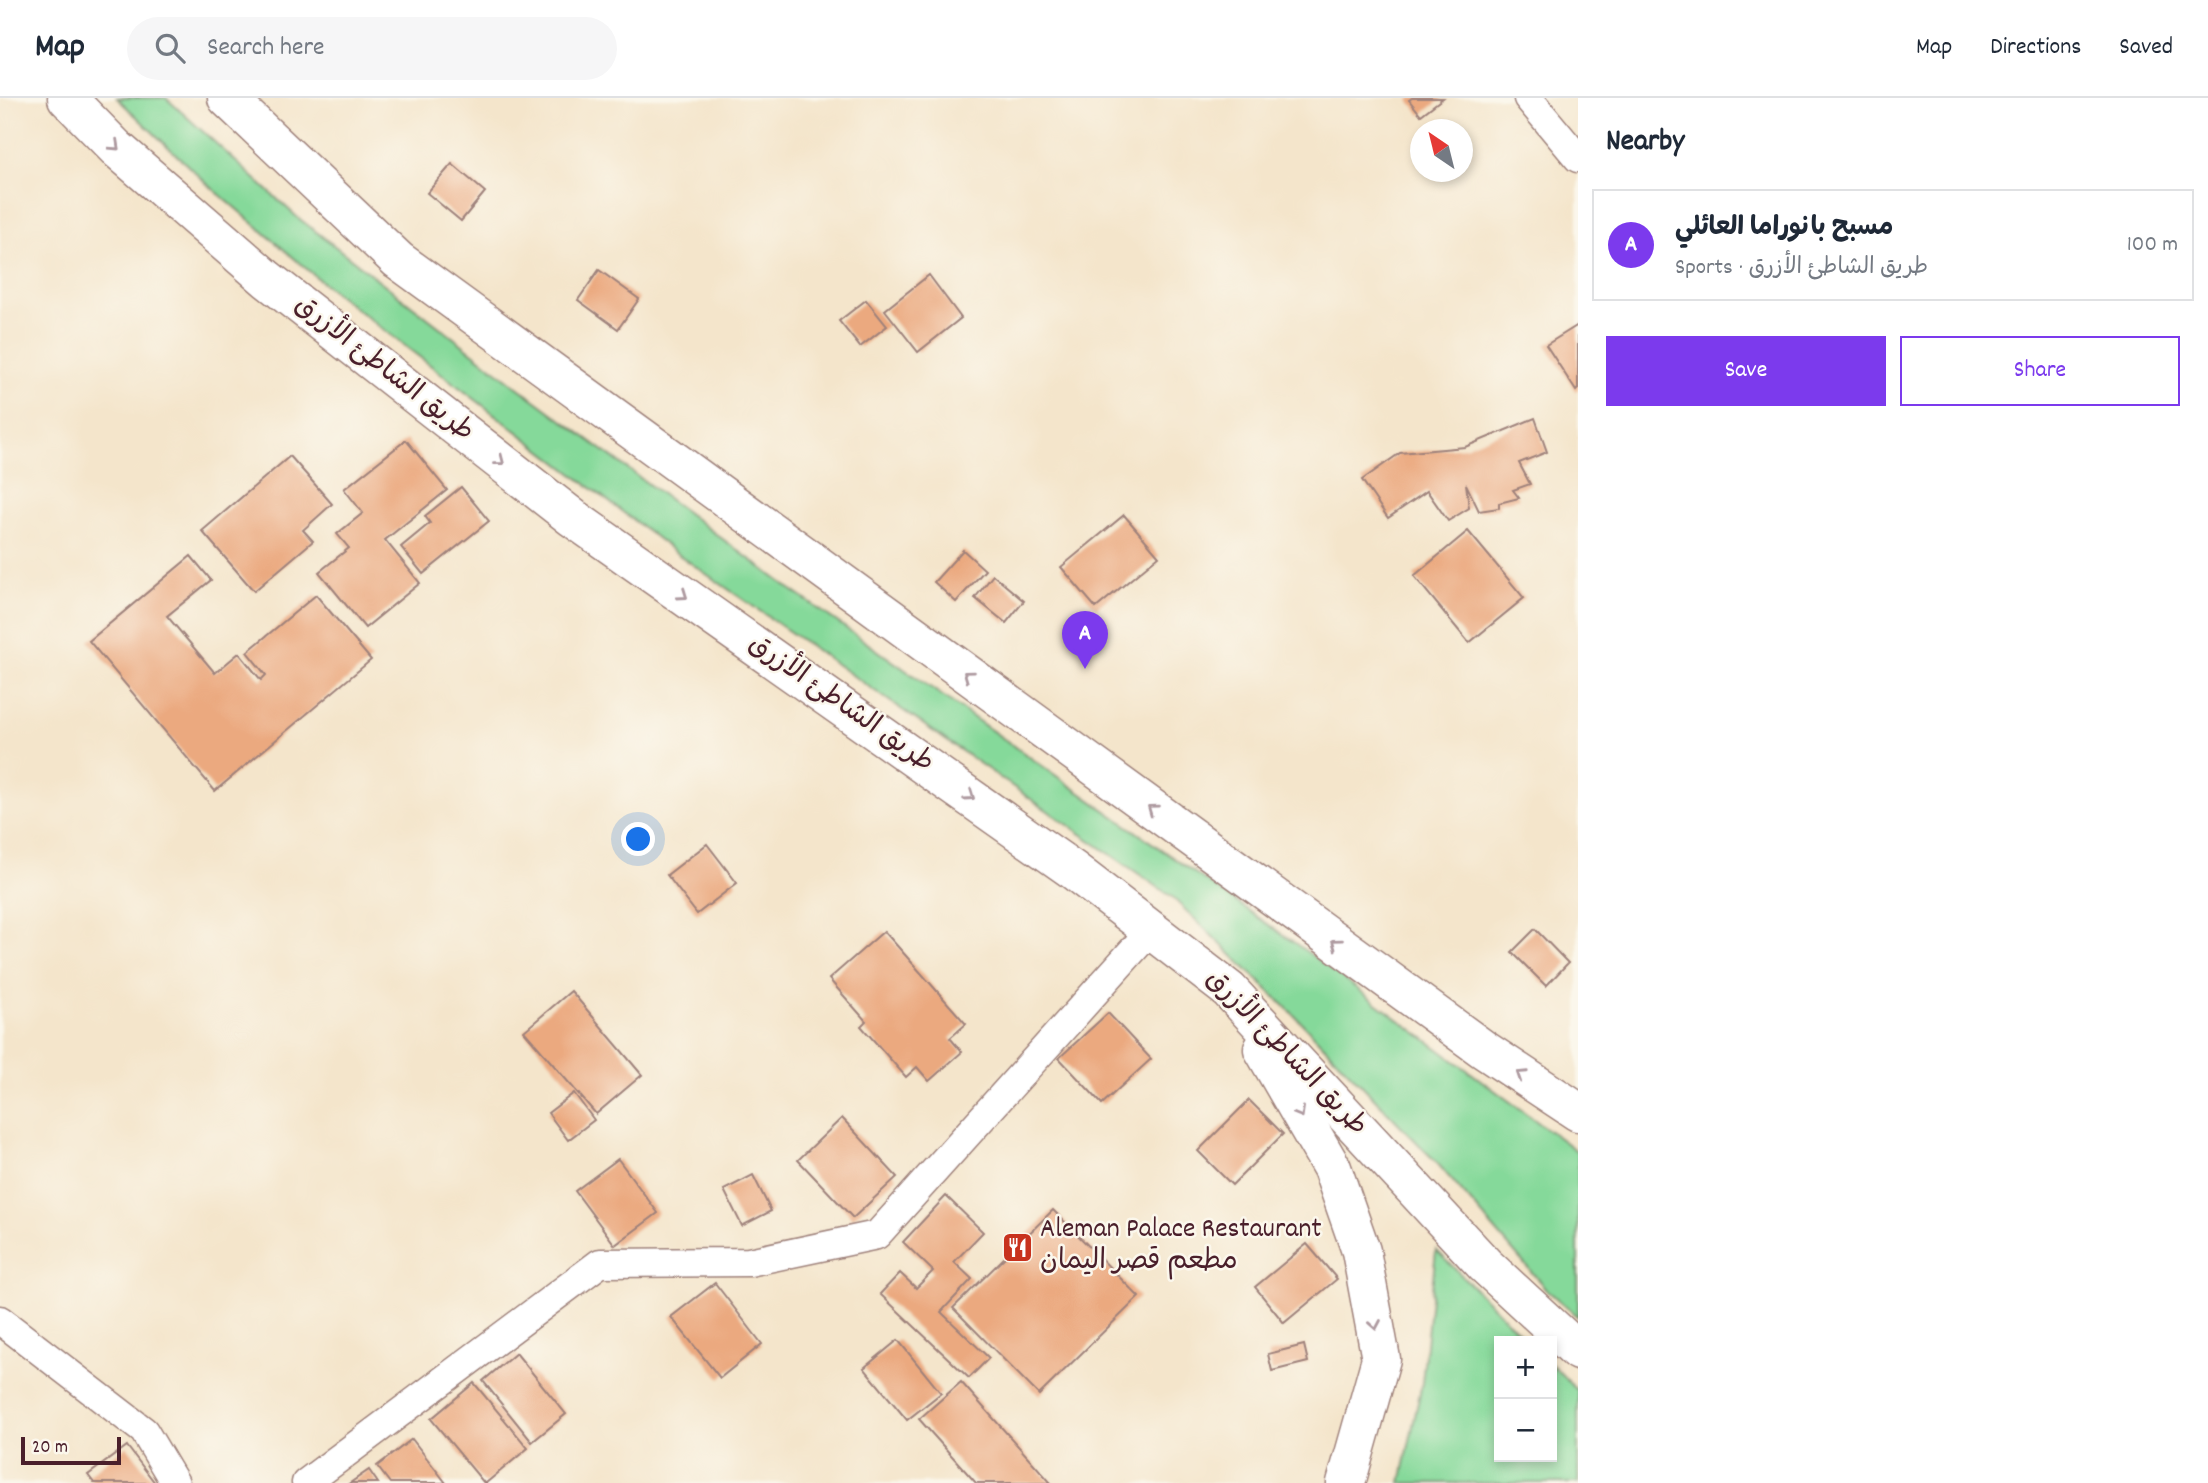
<!DOCTYPE html>
<html lang="en">
<head>
<meta charset="utf-8">
<style>
  body { margin:0; font-family:Dekko,"Playpen Sans Arabic",sans-serif; background:#f6f6f7; color:#1f2937 }
  .controls { position:absolute; right:21px; bottom:21px; display:grid; overflow:hidden; border-radius:0px; box-shadow:0 4px 10px #0003 }
  .controls button { width:63px; height:63px; display:grid; place-items:center; padding:0; border:0; border-bottom:2px solid #e0e1e3; background:#fff; color:#1f2937; font:35px sans-serif }
  .compass { position:absolute; left:1410px; top:21px; width:63px; height:63px; border-radius:50%; background:#fff; box-shadow:0 4px 10px #0003; rotate:325deg }
  .scale { position:absolute; left:21px; bottom:18px; width:100px; box-sizing:border-box; padding-left:7px; border:4px solid #4a1f2b; border-top:0; font-size:19px; line-height:24px; white-space:nowrap; color:#4a1f2b; -webkit-text-stroke:5px #fbf7ec; paint-order:stroke }
  .you { position:absolute; left:639px; top:742px; width:24px; height:24px; margin:-18px; border:5px solid #fff; border-radius:50%; background:#1a73e8; box-shadow:0 0 0 10px #1a73e833 }
  .badge { display:grid; place-items:center; width:46px; height:46px; border-radius:50%; background:#7c3aed; color:#fff; font-size:23px; font-weight:700 }
  .pin { position:absolute; translate:-50% -58px; filter:drop-shadow(0 2px 4px #0008) }
  .pin::after { content:''; position:absolute; top:37px; width:24px; height:21px; background:inherit; clip-path:polygon(0 0,100% 0,50% 100%) }
  .list { margin:0; padding:0; list-style:none }
  h2 { display:flex; justify-content:space-between; align-items:center; height:91px; margin:0; padding:0 28px; font-size:30px }
  h2 small { font-size:23px; font-weight:400; color:#747a83 }
  .list li { display:grid; grid-template-columns:46px 1fr auto; gap:21px; align-items:center; box-sizing:border-box; height:112px; margin:0 14px 14px; padding:0 14px; border:2px solid #e0e1e3; border-radius:0px }
  .list b { display:block; font-size:26px; white-space:nowrap }
  .list p { margin:0; font-size:23px; white-space:nowrap; color:#747a83 }
  .list em { font-size:23px; font-style:normal; color:#747a83 }
  .actions { display:flex; gap:14px; padding:21px 28px }
  .actions a { flex:1; padding:16px 0; border:2px solid #7c3aed; border-radius:0px; text-align:center; font-size:24px; color:#7c3aed }
  .actions .main { background:#7c3aed; color:#fff }
  .icon { flex:none; width:38px; height:38px; fill:none; stroke:currentColor; stroke-width:2; stroke-linecap:round; stroke-linejoin:round }
  .map { position:relative; flex:none; width:1578px; height:1385px; overflow:hidden }
  header { display:flex; align-items:center; gap:42px; box-sizing:border-box; height:98px; padding:0 35px; background:#fff; border-bottom:2px solid #e0e1e3 }
  header strong { font-size:33px }
  nav { display:flex; gap:38px; margin-inline-start:auto; font-size:24px }
  .search { width:490px; height:63px; background:#f6f6f7; display:flex; align-items:center; gap:18px; box-sizing:border-box; padding:0 24px; border-radius:38px; color:#747a83; font-size:26px }
  main { display:flex }
  aside { flex:1; background:#fff }
  .map>svg:first-child { display:block }
  .green { fill:#85d99a; stroke:#687c62; stroke-width:2 }
  .building { fill:#eba97f }
  .lines { fill:none; stroke-linecap:round; stroke-linejoin:round }
  .minor-casing { stroke:#9f827b; stroke-width:31 }
  .secondary-casing { stroke:#9f827b; stroke-width:41 }
  .minor { stroke:#fff; stroke-width:28 }
  .secondary { stroke:#fff; stroke-width:38 }
  .oneway { stroke:#ae9aa0 }
  .labels { text-anchor:middle; dominant-baseline:central; stroke-width:5; stroke-linejoin:round; paint-order:stroke }
  .street-label { font-size:28px; fill:#4a1f2b; stroke:#fbf7ec }
  .poi-label { font-size:28px; fill:#4a1f2b; stroke:#fbf7ec; text-anchor:start }
</style>
</head>
<body>
<header>
<strong>Map</strong>
<div class="search"><svg class="icon" aria-label="search" viewBox="0 0 24 24"><circle cx="10" cy="10" r="6"/><path d="M15 15l6 6"/></svg>Search here</div>
<nav><a>Map</a><a>Directions</a><a>Saved</a></nav>
</header>
<main>
<div class="map">
<svg width="1578" height="1385" viewBox="0 0 1578 1385">
  <rect width="100%" height="100%" fill="#fbf7ec"/>
  <filter id="ink" filterUnits="userSpaceOnUse"><feTurbulence type="fractalNoise" baseFrequency=".0143" numOctaves="2"/><feDisplacementMap in="SourceGraphic" scale="14" xChannelSelector="R" yChannelSelector="G"/><feConvolveMatrix kernelMatrix="1 2 1 2 8 2 1 2 1" color-interpolation-filters="sRGB"/></filter>
  <filter id="wash" filterUnits="userSpaceOnUse"><feTurbulence type="fractalNoise" baseFrequency=".00686" numOctaves="4" result="noise"/><feDisplacementMap in="SourceGraphic" scale="28" xChannelSelector="R" yChannelSelector="G"/><feGaussianBlur stdDeviation="1.57" result="paint"/><feColorMatrix in="noise" values="0 0 0 0 0 0 0 0 0 0 0 0 0 0 0 0 0 1.4 0 .05"/><feComposite in="paint" operator="in"/></filter>
  <g filter="url(#wash)">
    <rect width="100%" height="100%" fill="#f4e5cb"/>
    <g class="green">
      <polygon points="117,0 166,0 297,119 516,288 790,491 1306,853 1578,1054 1578,1219 1547,1192 1437,1065 1293,916 1172,799 679,457 329,190 205,84"/>
      <polygon points="1436,1152 1528,1243 1499,1243 1499,1359 1552,1359 1552,1267 1578,1293 1578,1385 1401,1385 1422,1285"/>
    </g>
    <g id="blocks">
      <g class="building">
        <polygon points="1412,0 1443,0 1421,17 1409,2"/>
        <polygon points="452,66 485,94 461,123 427,95"/>
        <polygon points="599,172 639,201 618,231 578,202"/>
        <polygon points="929,177 961,220 918,254 885,212"/>
        <polygon points="866,202 887,228 860,249 839,223"/>
        <polygon points="1578,227 1578,291 1576,293 1546,247"/>
        <polygon points="1535,320 1547,354 1519,365 1530,386 1513,392 1519,400 1499,405 1499,410 1479,413 1466,386 1469,410 1448,423 1427,393 1388,420 1362,382 1400,355 1465,349"/>
        <polygon points="406,342 447,392 385,442 420,485 365,530 319,474 349,450 337,436 363,415 344,391"/>
        <polygon points="290,358 332,406 303,432 313,443 254,493 202,433"/>
        <polygon points="461,389 489,423 423,476 401,449 430,425 425,418"/>
        <polygon points="1124,417 1159,458 1096,510 1061,469"/>
        <polygon points="1468,433 1524,500 1469,545 1414,478"/>
        <polygon points="963,452 985,472 956,504 934,484"/>
        <polygon points="191,458 211,482 167,518 215,575 239,555 261,582 266,577 247,554 316,497 371,562 215,693 89,543"/>
        <polygon points="993,477 1024,503 1006,525 975,500"/>
        <polygon points="707,746 737,785 697,816 667,777"/>
        <polygon points="1535,831 1568,865 1546,888 1512,854"/>
        <polygon points="884,833 966,926 950,940 962,954 929,983 917,969 906,979 861,928 866,923 829,881"/>
        <polygon points="571,893 642,977 596,1016 524,933"/>
        <polygon points="1108,915 1151,961 1102,1006 1059,960"/>
        <polygon points="574,995 594,1022 568,1042 548,1015"/>
        <polygon points="1249,1002 1283,1036 1232,1087 1198,1053"/>
        <polygon points="842,1020 897,1079 853,1120 798,1062"/>
        <polygon points="618,1061 658,1115 615,1147 575,1093"/>
        <polygon points="753,1077 771,1113 742,1128 724,1092"/>
        <polygon points="946,1098 983,1134 954,1164 972,1181 941,1214 989,1260 969,1280 880,1196 900,1175 916,1190 933,1173 903,1144"/>
        <polygon points="1053,1112 1139,1199 1039,1297 953,1210"/>
        <polygon points="1307,1146 1337,1181 1284,1225 1255,1189"/>
        <polygon points="715,1185 762,1246 720,1280 671,1219"/>
        <polygon points="898,1242 941,1295 907,1322 864,1270"/>
        <polygon points="1304,1247 1308,1264 1272,1273 1268,1256"/>
        <polygon points="516,1255 566,1316 532,1344 483,1283"/>
        <polygon points="961,1284 1051,1385 976,1385 919,1321"/>
        <polygon points="474,1285 528,1350 486,1385 484,1385 431,1321"/>
        <polygon points="412,1341 446,1385 390,1385 377,1368"/>
        <polygon points="127,1348 155,1385 94,1385 88,1377"/>
        <polygon points="369,1372 378,1385 350,1385"/>
      </g>
    </g>
  </g>
  <g filter="url(#ink)">
    <use href="#blocks" fill-opacity="0" stroke="#9f827b" stroke-width="2"/>
    <g class="lines">
      <defs>
        <g id="minor">
          <polyline points="1528,0 1578,60"/>
          <polyline points="0,1222 144,1333 175,1385"/>
          <polyline points="306,1385 600,1165 749,1164 877,1137 1151,832"/>
        </g>
        <g id="secondary">
          <polyline points="67,0 116,50 267,181 573,420 1073,772 1229,892 1485,1167 1578,1253"/>
          <polyline points="227,0 398,162 1483,951 1578,1014"/>
          <polyline points="1263,951 1332,1070 1361,1153 1381,1261 1346,1385"/>
        </g>
      </defs>
      <use href="#minor" class="minor-casing"/>
      <use href="#secondary" class="secondary-casing"/>
      <use href="#minor" class="minor"/>
      <use href="#secondary" class="secondary"/>
    </g>
    <defs><path id="oneway-chevron" d="M-2-3.5L2.5 0L-2 3.5" fill="none" stroke-width="1.6" stroke-linecap="round" stroke-linejoin="round" transform="scale(1.75)"/></defs>
    <g class="oneway">
      <use href="#oneway-chevron" transform="translate(115 48) rotate(43)"/>
      <use href="#oneway-chevron" transform="translate(500 363) rotate(38)"/>
      <use href="#oneway-chevron" transform="translate(683 497) rotate(35)"/>
      <use href="#oneway-chevron" transform="translate(968 577) rotate(-144)"/>
      <use href="#oneway-chevron" transform="translate(970 698) rotate(35)"/>
      <use href="#oneway-chevron" transform="translate(1152 711) rotate(-144)"/>
      <use href="#oneway-chevron" transform="translate(1336 845) rotate(-144)"/>
      <use href="#oneway-chevron" transform="translate(1521 977) rotate(-147)"/>
      <use href="#oneway-chevron" transform="translate(1300 1015) rotate(60)"/>
      <use href="#oneway-chevron" transform="translate(1375 1227) rotate(80)"/>
    </g>
  </g>
  <defs>
    <symbol id="restaurant-square" viewBox="-11 -11 22 22"><rect x="-9" y="-9" width="18" height="18" rx="4" fill="#c8321e" stroke="#fbf7ec"/><path d="M-5-6h1v4h1v-4h1v4h1v-4h1v5L-1.5 .5V6h-2V.5L-5-1ZM5-6V6H3V1.5H1.5Q1.5-4 5-6Z" fill="#fff"/></symbol>
  </defs>
  <g fill-rule="evenodd">
    <use href="#restaurant-square" x="1000" y="1132" width="35" height="35"/>
  </g>
  <g class="labels">
    <g class="street-label">
      <text transform="translate(383 272) rotate(38)">طريق الشاطئ الأزرق</text>
      <text transform="translate(840 607) rotate(35)">طريق الشاطئ الأزرق</text>
      <text transform="translate(1285 956) rotate(46)">طريق الشاطئ الأزرق</text>
    </g>
    <g class="poi-label">
      <text x="1040" y="1133">Aleman Palace Restaurant<tspan x="1040" dy="32">مطعم قصر اليمان</tspan></text>
    </g>
  </g>
</svg>
<div class="controls">
<button>+</button>
<button>−</button>
</div>
<svg class="compass" viewBox="-18 -18 36 36"><path d="M0-13l5 13h-10z" fill="#e53935"/><path d="M0 13l5-13h-10z" fill="#747a83"/></svg>
<div class="scale">20 m</div>
<div class="you"></div>
<div class="pin badge" style="left:1085px;top:571px">A</div>
</div>
<aside>
<h2>Nearby<small></small></h2>
<ul class="list">
<li><span class="badge">A</span><div><b>مسبح بانوراما العائلي</b><p>Sports · طريق الشاطئ الأزرق</p></div><em>100 m</em></li>
</ul>
<div class="actions"><a class="main">Save</a><a>Share</a></div>
</aside>
</main>
</body>
</html>
